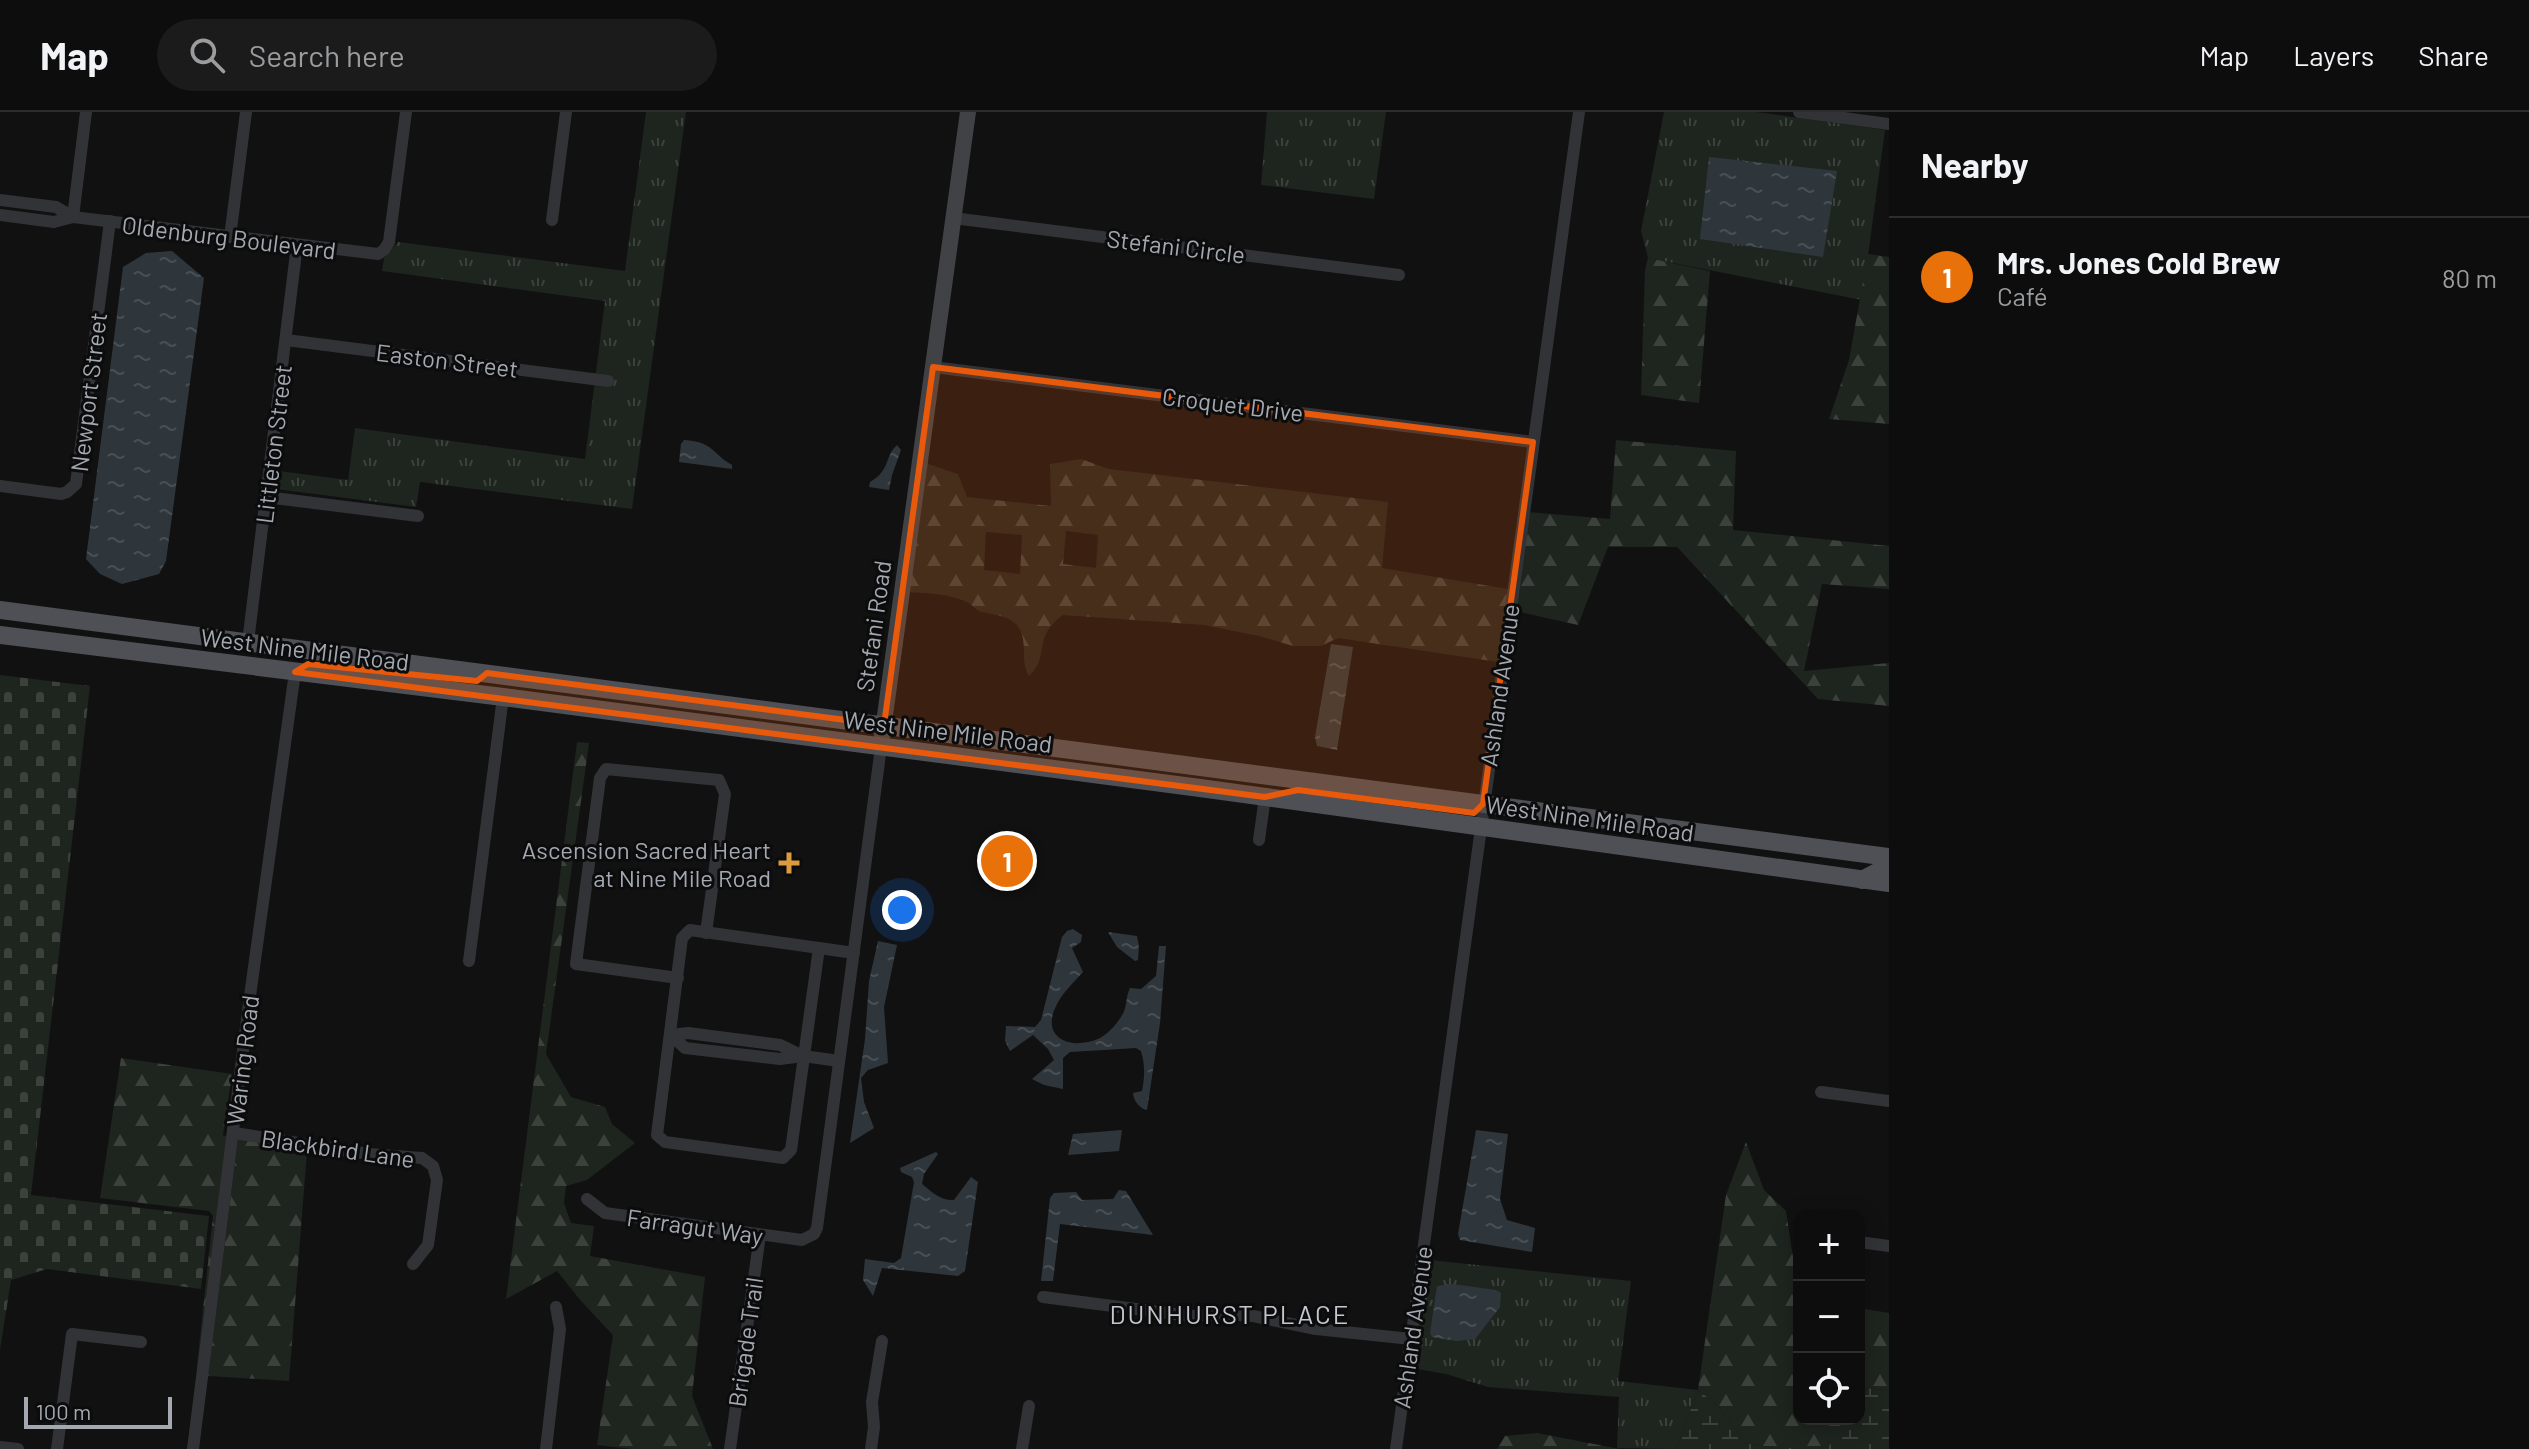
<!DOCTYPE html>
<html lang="en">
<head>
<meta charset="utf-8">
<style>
  body { margin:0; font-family:Barlow,sans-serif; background:#1b1b1c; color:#f1f3f6 }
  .controls { position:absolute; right:24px; bottom:24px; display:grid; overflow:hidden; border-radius:16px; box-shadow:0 4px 20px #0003 }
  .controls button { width:72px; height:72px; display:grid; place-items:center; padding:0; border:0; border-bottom:2px solid #2d2d2e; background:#0d0d0e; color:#f1f3f6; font:40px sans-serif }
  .scale { position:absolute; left:24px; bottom:20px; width:148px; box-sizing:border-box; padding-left:8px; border:4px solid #a4a9b1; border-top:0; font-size:22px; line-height:28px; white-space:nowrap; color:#a4a9b1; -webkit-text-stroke:6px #0c0c0d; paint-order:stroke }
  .you { position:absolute; left:902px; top:798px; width:28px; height:28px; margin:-20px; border:6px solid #fff; border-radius:50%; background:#1a73e8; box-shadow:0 0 0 12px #1a73e833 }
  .badge { display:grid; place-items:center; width:52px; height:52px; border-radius:50%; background:#d93025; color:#fff; font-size:26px; font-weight:700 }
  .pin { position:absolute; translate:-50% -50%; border:4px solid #fff; box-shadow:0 2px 8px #0006 }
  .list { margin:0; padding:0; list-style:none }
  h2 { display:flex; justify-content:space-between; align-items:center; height:104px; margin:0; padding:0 32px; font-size:34px }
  h2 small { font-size:26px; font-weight:400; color:#9a9c9e }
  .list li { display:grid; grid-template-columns:52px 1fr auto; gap:24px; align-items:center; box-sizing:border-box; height:120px; padding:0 32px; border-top:2px solid #2d2d2e }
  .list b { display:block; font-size:30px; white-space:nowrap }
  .list p { margin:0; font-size:26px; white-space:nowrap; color:#9a9c9e }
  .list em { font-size:26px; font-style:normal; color:#9a9c9e }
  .icon { flex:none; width:44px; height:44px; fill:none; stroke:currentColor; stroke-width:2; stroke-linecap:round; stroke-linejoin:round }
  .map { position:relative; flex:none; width:1889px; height:1337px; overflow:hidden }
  header { display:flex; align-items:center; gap:48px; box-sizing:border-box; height:112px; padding:0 40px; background:#0d0d0e; border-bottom:2px solid #2d2d2e }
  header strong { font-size:38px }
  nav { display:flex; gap:44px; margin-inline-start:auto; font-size:28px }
  .search { width:560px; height:72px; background:#1b1b1c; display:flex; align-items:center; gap:20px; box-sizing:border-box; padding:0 28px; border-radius:44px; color:#9a9c9e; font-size:30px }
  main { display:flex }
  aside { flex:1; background:#0d0d0e }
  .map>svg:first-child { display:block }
  .grass { fill:url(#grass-tufts) }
  .forest { fill:url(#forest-firs); fill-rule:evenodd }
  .wetland { fill:url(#wetland-marsh) }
  .cemetery { fill:url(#cemetery-stones) }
  .water { fill:url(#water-ripples) }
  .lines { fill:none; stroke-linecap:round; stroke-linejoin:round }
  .street { stroke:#323336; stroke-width:12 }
  .secondary { stroke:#404246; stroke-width:16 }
  .primary { stroke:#4e5055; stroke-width:18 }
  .marked { fill:#e8590c; fill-opacity:0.2; stroke:#e8590c; stroke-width:6; stroke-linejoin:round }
  .poi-dot { fill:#db9c40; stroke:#0c0c0d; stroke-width:3 }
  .labels { text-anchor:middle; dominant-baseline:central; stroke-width:6; stroke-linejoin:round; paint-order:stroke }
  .street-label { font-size:24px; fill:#a4a9b1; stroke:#0c0c0d }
  .poi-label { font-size:24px; fill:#a4a9b1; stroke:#0c0c0d; text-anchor:end }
  .neighbourhood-label { font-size:26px; letter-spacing:2px; fill:#c4c7ce; stroke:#0c0c0d }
</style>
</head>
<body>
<header>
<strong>Map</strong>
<div class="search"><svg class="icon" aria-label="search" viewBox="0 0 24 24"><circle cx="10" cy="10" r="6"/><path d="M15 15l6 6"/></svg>Search here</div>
<nav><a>Map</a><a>Layers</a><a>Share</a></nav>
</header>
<main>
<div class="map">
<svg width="1889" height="1337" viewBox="0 0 1889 1337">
  <defs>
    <pattern id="grass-tufts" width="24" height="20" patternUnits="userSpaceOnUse" patternTransform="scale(2)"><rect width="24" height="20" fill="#1e241e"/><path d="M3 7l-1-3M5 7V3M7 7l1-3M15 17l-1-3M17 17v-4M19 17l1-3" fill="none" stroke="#3c413c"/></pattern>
    <pattern id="forest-firs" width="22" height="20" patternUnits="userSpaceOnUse" patternTransform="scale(2)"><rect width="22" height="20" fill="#1e241e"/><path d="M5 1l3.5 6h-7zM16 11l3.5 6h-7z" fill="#3c413c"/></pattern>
    <pattern id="wetland-marsh" width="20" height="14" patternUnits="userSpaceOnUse" patternTransform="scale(2)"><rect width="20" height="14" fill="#1e241e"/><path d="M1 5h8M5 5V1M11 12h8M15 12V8" fill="none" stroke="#3c413c"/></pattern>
    <pattern id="cemetery-stones" width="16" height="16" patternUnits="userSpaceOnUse" patternTransform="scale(2)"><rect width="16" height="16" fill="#1e241e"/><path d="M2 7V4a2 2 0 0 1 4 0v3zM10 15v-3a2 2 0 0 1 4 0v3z" fill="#3c413c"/></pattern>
    <pattern id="water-ripples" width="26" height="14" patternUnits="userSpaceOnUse" patternTransform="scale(2)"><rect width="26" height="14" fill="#2e363b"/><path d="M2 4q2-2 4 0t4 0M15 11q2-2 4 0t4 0" fill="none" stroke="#495055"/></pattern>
  </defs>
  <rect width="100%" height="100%" fill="#111112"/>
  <g class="grass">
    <polygon points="646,0 686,0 632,397 420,370 416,395 276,377 279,359 348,368 355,316 585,347 605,189 382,159 384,146 398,130 625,159"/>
    <polygon points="1267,0 1386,0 1374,87 1261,73"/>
    <polygon points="1664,0 1756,0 1885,18 1862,188 1648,146 1641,119"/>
    <polygon points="1429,1148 1631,1169 1618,1269 1698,1278 1676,1337 1617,1336 1619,1285 1488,1275 1446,1262 1412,1256"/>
  </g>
  <g class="forest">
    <polygon points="1868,142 1889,145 1889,312 1829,307 1849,248"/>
    <polygon points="1648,146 1710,159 1699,291 1641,283 1645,158"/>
    <polygon points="1616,328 1736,339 1733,418 1889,434 1889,477 1822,472 1804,559 1889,551 1889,594 1818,587 1677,435 1608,435 1578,513 1515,499 1528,400 1610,407"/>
    <path d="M1081,347L1109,357L1388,390L1382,456L1508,477L1498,550L1338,526L1321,534H1293L1259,524L1204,513L1063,503C1031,526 1051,544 1029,564C1020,550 1028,531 1019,516C1011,503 992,503 979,499C976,498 972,493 969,491C951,482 927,481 907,480L925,351L958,362L967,385L1051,394L1050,352ZM1066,419L1098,423L1096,456L1063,452ZM986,420L1022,423L1020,462L984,458Z"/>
    <polygon points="577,630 589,631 546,942 571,985 605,995 612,1012 635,1031 587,1068 566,1074 564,1091 571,1111 594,1114 590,1144 705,1165 692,1284 713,1337 632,1337 597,1333 613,1223 581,1189 557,1159 506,1187"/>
    <polygon points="121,946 232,962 223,1023 228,1025 196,1263 213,1104 209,1099 100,1086"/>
    <polygon points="238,1027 307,1039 289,1269 208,1264"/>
    <polygon points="1746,1030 1764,1078 1786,1099 1792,1139 1799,1161 1799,1307 1844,1307 1829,1336 1775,1336 1745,1331 1719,1294 1698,1278 1726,1083"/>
    <polygon points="1859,1196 1889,1201 1889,1278 1864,1276 1859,1283"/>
    <polygon points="1537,1321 1620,1337 1497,1337 1505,1324"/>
  </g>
  <polygon class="wetland" points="1864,1276 1889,1278 1889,1337 1676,1337 1698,1278 1719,1294 1745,1331 1775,1336 1828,1336 1844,1307 1859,1307 1859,1283"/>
  <polygon class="cemetery" points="0,563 90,574 31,1083 209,1104 201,1177 47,1157 11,1168 0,1238"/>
  <g class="water">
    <polygon points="1709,45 1837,59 1823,145 1700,127"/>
    <polygon points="172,139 204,166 166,449 159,462 122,472 100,462 86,447 123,155 146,141"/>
    <path d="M684,328C714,330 711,341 732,353V357L679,350L681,332Z"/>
    <path d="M897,333L901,338L892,363L889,378L869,375L870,370C891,358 884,345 897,333Z"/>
    <polygon points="1331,532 1353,535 1337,638 1317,634 1315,625"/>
    <path d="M1073,817L1082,823L1081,830L1072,836L1083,860C1074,870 1062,881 1056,894C1040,927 1072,938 1098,927C1107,923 1116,913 1121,905C1128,895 1125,886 1130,876L1141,877L1156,864L1159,834H1166L1160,911L1147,998C1140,997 1133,988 1133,981L1142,979C1145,965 1145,952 1141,939L1136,936L1070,940L1063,946V977L1044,973L1032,967L1054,948L1048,937L1033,923L1010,939L1005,929L1006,914L1035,915L1041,908L1062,825L1067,819Z"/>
    <polygon points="1108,820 1137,824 1139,834 1138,848 1135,849 1117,835"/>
    <polygon points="878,829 897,833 884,895 888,951 868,958 861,966 864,990 874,1016 850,1031 865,927 869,869"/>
    <polygon points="1122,1018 1119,1039 1068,1043 1073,1022"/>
    <polygon points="1476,1018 1508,1022 1500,1087 1507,1108 1535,1116 1532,1140 1460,1128 1458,1122"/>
    <path d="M936,1040L938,1042L924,1062L922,1072C932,1080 941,1089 954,1088L971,1065L978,1070L965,1159L958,1164L882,1156L873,1184L863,1168L865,1147L894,1151L901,1146L914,1070L912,1065L901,1060L900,1056Z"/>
    <polygon points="1119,1078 1126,1079 1153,1123 1060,1112 1053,1169 1041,1169 1050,1086 1054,1081 1076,1080 1082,1088 1113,1087"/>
    <polygon points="1452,1172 1496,1178 1501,1181 1500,1195 1475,1227 1457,1229 1432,1225 1430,1221 1437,1174"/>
  </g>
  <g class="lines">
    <g class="street">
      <polyline points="1799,0 1889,12"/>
      <polyline points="0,88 56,95 73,105"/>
      <polyline points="0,103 54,110 73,105 378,142 384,138 389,130 406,0"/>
      <polyline points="73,105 86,0"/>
      <polyline points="953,106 1399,163"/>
      <polyline points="552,108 566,0"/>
      <polyline points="230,125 246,0"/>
      <polyline points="286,228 608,269"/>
      <polyline points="933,255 1533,330"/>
      <polyline points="0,374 61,382 67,380 76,372 110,109"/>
      <polyline points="266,385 418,404"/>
      <polyline points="248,530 297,133"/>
      <polyline points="1259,728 1265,685"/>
      <polygon points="690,818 819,836 791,1038 783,1046 665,1030 657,1023 682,826"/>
      <polyline points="819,836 854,841"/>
      <polyline points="469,849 503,585"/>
      <polyline points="678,866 576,852 600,666 606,657 719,668 725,682 706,821"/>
      <polyline points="803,944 780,933 688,921 671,923 685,936 780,947 803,944 839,949"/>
      <polyline points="1821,980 1889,989"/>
      <polyline points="234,1021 369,1042 422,1046 433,1054 437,1068 428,1133 413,1152"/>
      <polyline points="587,1087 605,1101 802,1128 814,1122 817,1116 881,635"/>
      <polyline points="1859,1130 1889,1134"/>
      <polyline points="1043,1185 1190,1204 1225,1202 1253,1204 1316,1217 1411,1227"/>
      <polyline points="0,1335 18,1337"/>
      <polyline points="57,1337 72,1222 141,1230"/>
      <polyline points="193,1337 249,891 295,560"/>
      <polyline points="546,1337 560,1217 556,1195"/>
      <polyline points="730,1337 760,1123"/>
      <polyline points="871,1337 874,1315 872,1290 882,1229"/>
      <polyline points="1022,1337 1029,1294"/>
      <polyline points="1396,1337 1579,0"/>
    </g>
    <polyline class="secondary" points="882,625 968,0"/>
    <g class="primary">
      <polyline points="0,498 1889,745"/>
      <polyline points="0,523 503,585 1200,676 1889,771"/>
      <polyline points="1862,768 1883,757 1889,758"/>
    </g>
  </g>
  <path class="marked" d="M933,255L1533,330L1483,692L1474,701L1298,678L1265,685L295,560L308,552L477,569L487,561L884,613Z"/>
  <path class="poi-dot" d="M785 739h8v8h8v8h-8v8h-8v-8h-8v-8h8z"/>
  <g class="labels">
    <g class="street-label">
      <text transform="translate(229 125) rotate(7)">Oldenburg Boulevard</text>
      <text transform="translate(1176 134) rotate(7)">Stefani Circle</text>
      <text transform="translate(447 248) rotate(7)">Easton Street</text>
      <text transform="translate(88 280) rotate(-83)">Newport Street</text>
      <text transform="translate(1233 292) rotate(7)">Croquet Drive</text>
      <text transform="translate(273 332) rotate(-83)">Littleton Street</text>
      <text transform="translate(873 514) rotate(-82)">Stefani Road</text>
      <text transform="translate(305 537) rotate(7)">West Nine Mile Road</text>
      <text transform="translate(1499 573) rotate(-82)">Ashland Avenue</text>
      <text transform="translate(948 619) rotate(7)">West Nine Mile Road</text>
      <text transform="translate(1590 706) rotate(8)">West Nine Mile Road</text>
      <text transform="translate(242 948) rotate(-83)">Waring Road</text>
      <text transform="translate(338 1036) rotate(8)">Blackbird Lane</text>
      <text transform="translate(695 1114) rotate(8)">Farragut Way</text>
      <text transform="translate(1412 1215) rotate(-82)">Ashland Avenue</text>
      <text transform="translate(745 1230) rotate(-82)">Brigade Trail</text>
    </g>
    <g class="poi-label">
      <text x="771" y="737">Ascension Sacred Heart<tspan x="771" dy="28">at Nine Mile Road</tspan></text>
    </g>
    <g class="neighbourhood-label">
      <text x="1230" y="1201">DUNHURST PLACE</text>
    </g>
  </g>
</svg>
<div class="controls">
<button>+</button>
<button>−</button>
<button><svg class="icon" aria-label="locate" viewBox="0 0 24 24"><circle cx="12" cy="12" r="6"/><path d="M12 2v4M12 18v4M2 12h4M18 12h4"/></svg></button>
</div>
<div class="scale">100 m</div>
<div class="you"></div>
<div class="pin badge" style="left:1007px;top:749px;background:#e8710a">1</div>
</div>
<aside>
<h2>Nearby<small></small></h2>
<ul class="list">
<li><span class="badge" style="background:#e8710a">1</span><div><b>Mrs. Jones Cold Brew</b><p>Café</p></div><em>80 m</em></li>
</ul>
</aside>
</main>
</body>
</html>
